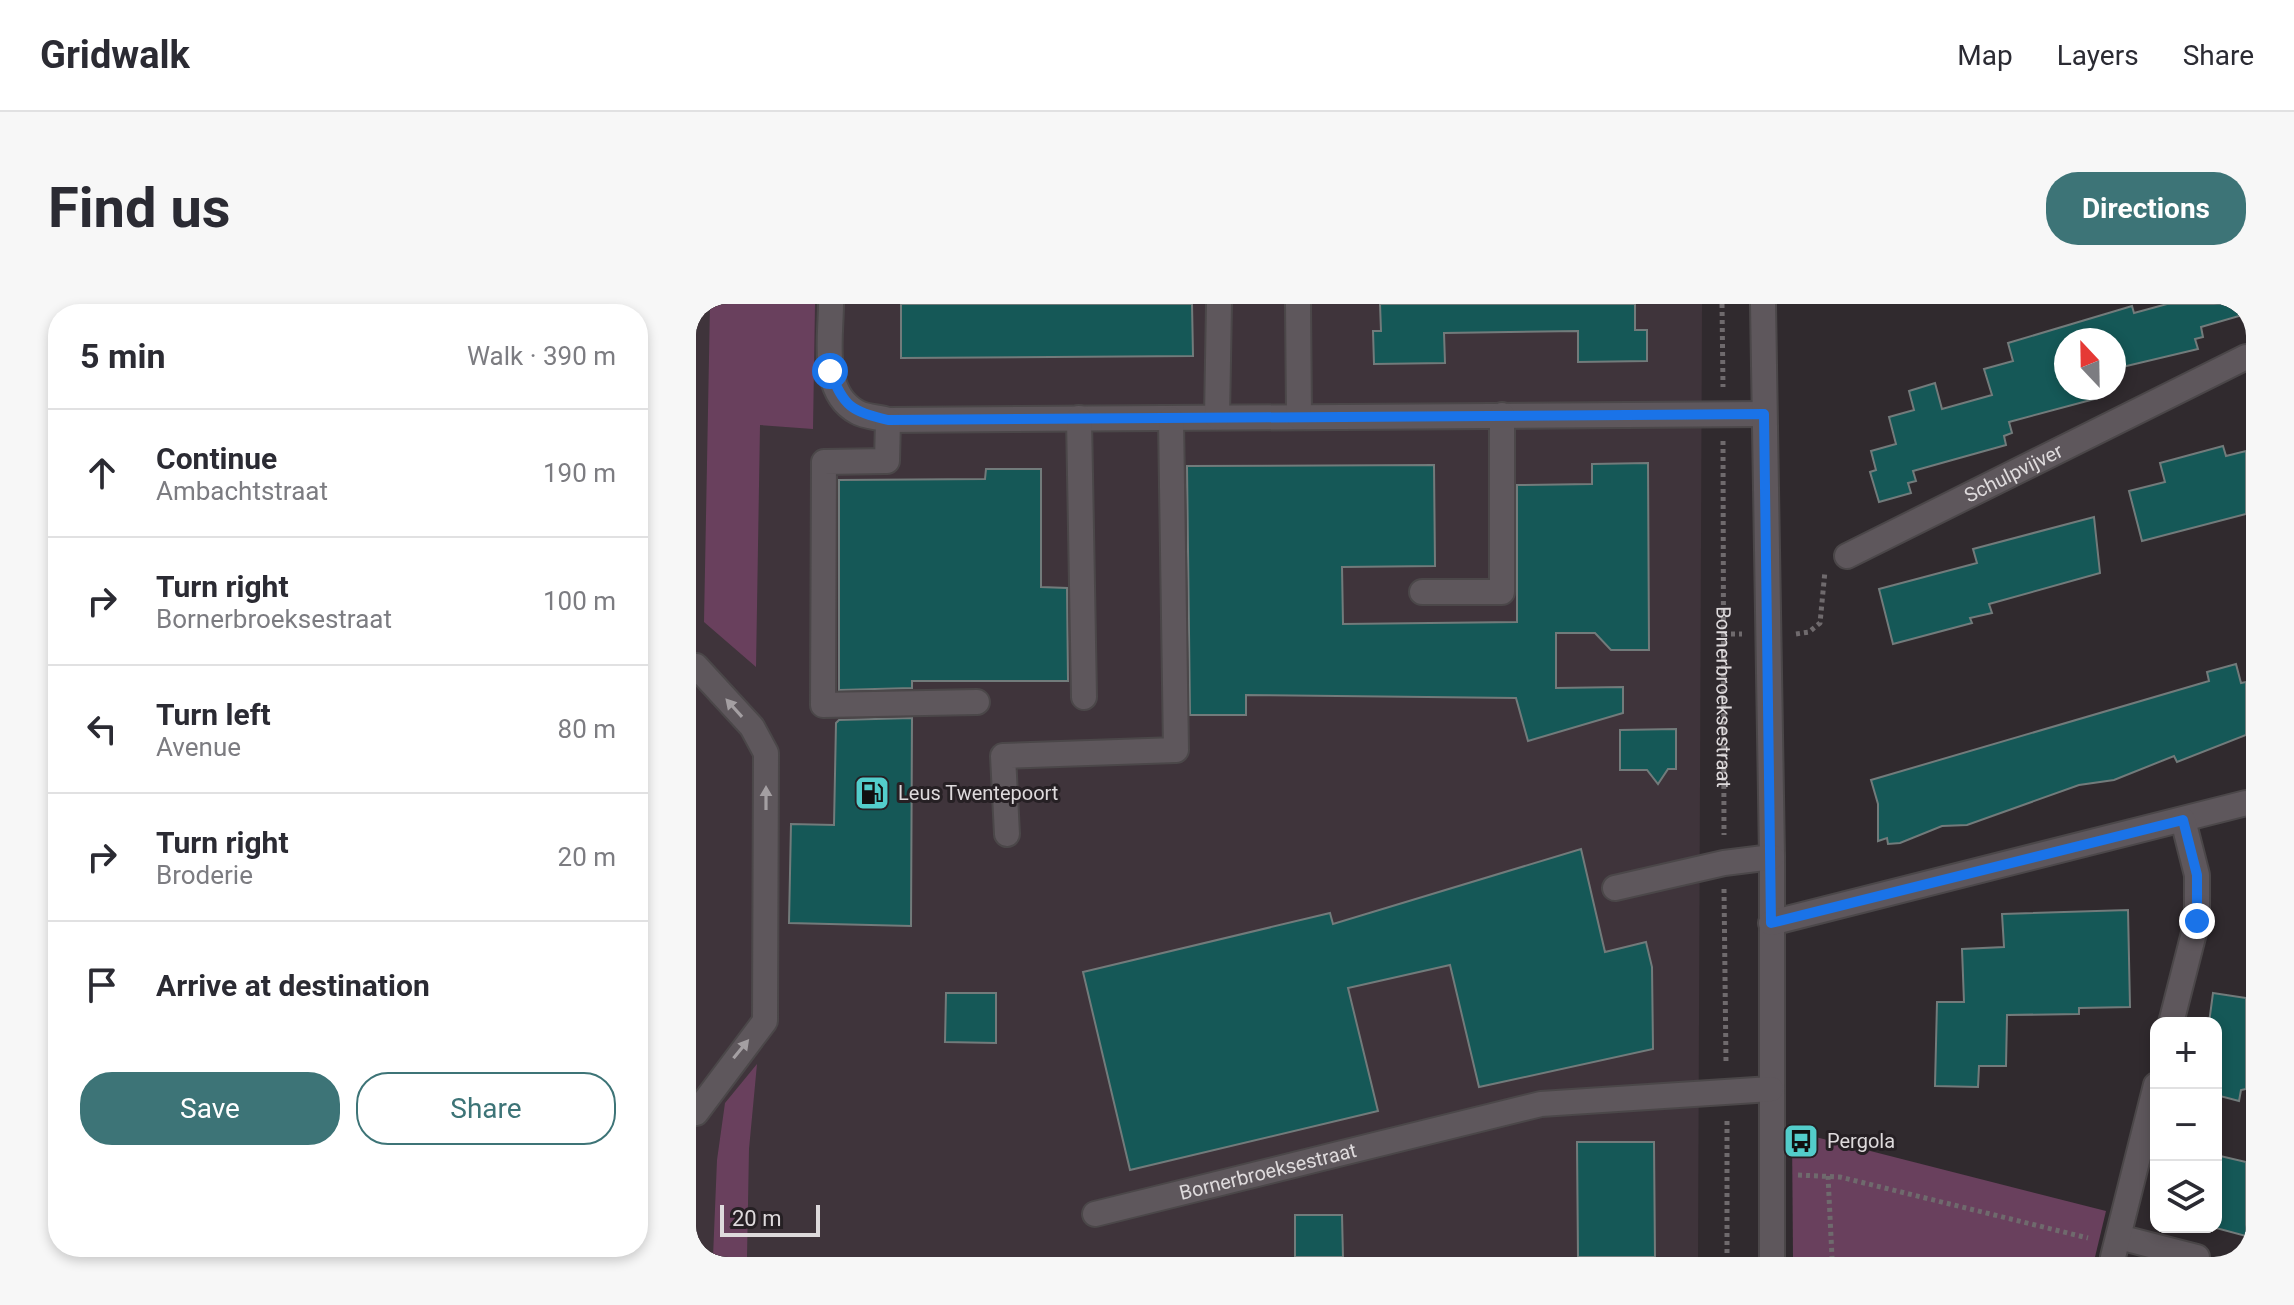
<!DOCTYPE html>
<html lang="en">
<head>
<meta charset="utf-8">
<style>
  body { margin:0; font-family:Roboto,sans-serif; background:#f7f7f7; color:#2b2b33 }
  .controls { position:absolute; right:24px; bottom:24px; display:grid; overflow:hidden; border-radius:16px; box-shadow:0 4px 12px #0003 }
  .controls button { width:72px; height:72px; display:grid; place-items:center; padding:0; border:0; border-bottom:2px solid #e1e1e2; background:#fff; color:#2b2b33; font:40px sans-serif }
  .compass { position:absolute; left:1358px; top:24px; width:72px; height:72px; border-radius:50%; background:#fff; box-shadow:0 4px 12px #0003; rotate:338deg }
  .scale { position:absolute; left:24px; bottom:20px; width:100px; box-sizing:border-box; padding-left:8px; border:4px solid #dedadc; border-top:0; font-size:22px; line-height:28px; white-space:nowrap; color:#dedadc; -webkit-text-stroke:6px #262024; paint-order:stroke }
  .stop { position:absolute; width:24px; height:24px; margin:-18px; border:6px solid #1a73e8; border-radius:50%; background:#fff }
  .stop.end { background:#1a73e8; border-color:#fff; box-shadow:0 2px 8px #0008 }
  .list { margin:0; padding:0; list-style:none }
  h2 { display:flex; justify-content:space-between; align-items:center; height:104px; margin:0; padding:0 32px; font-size:34px }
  h2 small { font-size:26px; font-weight:400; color:#7c7c81 }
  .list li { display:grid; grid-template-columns:52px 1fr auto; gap:24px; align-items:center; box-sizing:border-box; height:128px; padding:0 32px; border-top:2px solid #e1e1e2 }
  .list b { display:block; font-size:30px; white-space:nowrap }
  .list p { margin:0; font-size:26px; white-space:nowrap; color:#7c7c81 }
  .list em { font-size:26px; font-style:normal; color:#7c7c81 }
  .actions { display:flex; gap:16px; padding:24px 32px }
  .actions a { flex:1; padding:18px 0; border:2px solid #3d7477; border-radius:32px; text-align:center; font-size:28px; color:#3d7477 }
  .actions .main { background:#3d7477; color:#fff }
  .icon { flex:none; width:44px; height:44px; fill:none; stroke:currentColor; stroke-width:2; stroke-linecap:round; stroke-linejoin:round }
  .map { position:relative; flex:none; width:1550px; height:953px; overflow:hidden; border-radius:32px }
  header { display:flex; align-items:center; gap:48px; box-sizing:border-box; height:112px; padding:0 40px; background:#fff; border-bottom:2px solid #e1e1e2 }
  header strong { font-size:38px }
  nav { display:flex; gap:44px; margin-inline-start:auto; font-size:28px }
  .intro { display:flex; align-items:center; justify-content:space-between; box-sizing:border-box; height:192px; padding:0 48px }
  h1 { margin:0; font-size:56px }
  .button { padding:20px 36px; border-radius:32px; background:#3d7477; color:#fff; font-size:28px; font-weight:700 }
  main { display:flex; gap:48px; padding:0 48px }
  aside { flex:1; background:#fff; border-radius:32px; box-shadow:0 4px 12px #0003 }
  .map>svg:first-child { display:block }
  .built { fill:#3f343b }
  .green { fill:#69405d }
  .building { fill:#155857; stroke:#727b7b; stroke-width:2 }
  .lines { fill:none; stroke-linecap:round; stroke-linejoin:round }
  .minor-casing { stroke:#4b4749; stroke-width:28 }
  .path { stroke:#6f6a6d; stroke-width:5; stroke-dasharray:4 4; stroke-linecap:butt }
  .minor { stroke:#5e575c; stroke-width:24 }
  .oneway { fill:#a49fa2 }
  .route { stroke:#1a73e8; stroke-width:10 }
  .labels { text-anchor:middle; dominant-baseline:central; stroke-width:6; stroke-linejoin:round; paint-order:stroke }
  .street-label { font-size:20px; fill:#dedadc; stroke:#262024 }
  .poi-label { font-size:20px; fill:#dedadc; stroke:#262024; text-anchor:start }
</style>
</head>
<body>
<header>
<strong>Gridwalk</strong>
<nav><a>Map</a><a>Layers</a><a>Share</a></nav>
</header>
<div class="intro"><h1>Find us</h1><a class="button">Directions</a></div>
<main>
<aside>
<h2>5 min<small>Walk · 390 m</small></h2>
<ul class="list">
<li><svg class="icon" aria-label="ahead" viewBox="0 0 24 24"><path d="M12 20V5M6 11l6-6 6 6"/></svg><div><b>Continue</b><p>Ambachtstraat</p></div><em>190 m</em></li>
<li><svg class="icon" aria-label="right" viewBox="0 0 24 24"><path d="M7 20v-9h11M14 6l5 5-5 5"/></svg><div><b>Turn right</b><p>Bornerbroeksestraat</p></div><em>100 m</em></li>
<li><svg class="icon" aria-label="left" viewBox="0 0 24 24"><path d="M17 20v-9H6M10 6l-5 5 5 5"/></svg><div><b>Turn left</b><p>Avenue</p></div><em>80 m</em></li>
<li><svg class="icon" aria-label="right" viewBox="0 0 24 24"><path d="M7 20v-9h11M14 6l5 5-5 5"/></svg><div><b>Turn right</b><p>Broderie</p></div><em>20 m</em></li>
<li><svg class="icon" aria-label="arrive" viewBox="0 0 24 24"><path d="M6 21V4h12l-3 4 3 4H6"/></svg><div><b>Arrive at destination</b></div></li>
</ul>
<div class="actions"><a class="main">Save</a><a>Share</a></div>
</aside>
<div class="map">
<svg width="1550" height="953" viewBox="0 0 1550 953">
  <rect width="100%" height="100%" fill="#302a2e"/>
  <polygon class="built" points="0,0 1006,0 1002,953 0,953"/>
  <g class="green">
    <polygon points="14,0 119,0 117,125 64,121 60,363 8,318"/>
    <polygon points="61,760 53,845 51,953 17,953 21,856 29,799"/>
    <polygon points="1096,827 1410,907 1399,953 1097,953"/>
  </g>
  <g class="building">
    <polygon points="205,0 496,0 497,52 205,54"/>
    <polygon points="684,0 939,0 939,26 951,26 951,57 882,58 882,27 748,29 749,59 678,60 677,27 685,27"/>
    <polygon points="1471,0 1550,0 1550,10 1505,23 1507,33 1499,35 1502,45 1418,65 1418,36 1370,36 1370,84 1403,84 1406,93 1313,118 1316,129 1308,132 1310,141 1217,167 1220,177 1212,179 1215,189 1183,198 1174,168 1180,166 1175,147 1200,140 1193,113 1218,106 1213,87 1239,79 1246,105 1296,91 1288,65 1317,57 1312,39 1436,2 1438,9"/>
    <polygon points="1527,142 1530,152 1550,147 1550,210 1446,237 1433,187 1469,178 1464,159"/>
    <polygon points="952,159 953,346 915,346 899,329 860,329 860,384 927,383 927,409 832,437 820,394 550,391 550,411 494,411 491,162 738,161 739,262 646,263 647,320 821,318 821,181 896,180 896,160"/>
    <polygon points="290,165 345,165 345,283 371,284 372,377 216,377 216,384 143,386 143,176 289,175"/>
    <polygon points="1398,213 1404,269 1293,300 1296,309 1274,314 1276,319 1197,340 1183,285 1281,259 1277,245"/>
    <polygon points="1540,360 1545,379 1550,378 1550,431 1481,458 1478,452 1418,476 1383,481 1271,521 1246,522 1204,539 1192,540 1191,534 1182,537 1182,500 1175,476 1513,377 1511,368"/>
    <polygon points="216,414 215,622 93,619 95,520 138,521 140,419 143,416"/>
    <polygon points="980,425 980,465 972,465 962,480 951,466 924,466 924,426"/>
    <polygon points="885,545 909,648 950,638 956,663 957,745 783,783 754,661 652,684 682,807 434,866 387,668 634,609 637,620"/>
    <polygon points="1432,606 1434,703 1383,704 1383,710 1311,711 1310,762 1283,762 1282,783 1239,782 1241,698 1268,698 1266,645 1308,643 1306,610"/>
    <polygon points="250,689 300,689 300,739 249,738"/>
    <polygon points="1517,689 1550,694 1550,785 1545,786 1543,797 1520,791 1520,719 1513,719"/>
    <polygon points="881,838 958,838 959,953 882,953"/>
    <polygon points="1520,851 1550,858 1550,932 1520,924"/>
    <polygon points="599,911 646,911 647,953 599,953"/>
  </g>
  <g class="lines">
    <defs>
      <g id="minor">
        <path d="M135,0C135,34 124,88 161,108C169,113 183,113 192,116L1068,110"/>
        <polyline points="602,0 603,113"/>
        <polyline points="1067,0 1076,553 1076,953"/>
        <polyline points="521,113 523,0"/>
        <polyline points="383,114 388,393"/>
        <polyline points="192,116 191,157 128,158 127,401 281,398"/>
        <path id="s2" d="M1151,252L1550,53"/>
        <polyline points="726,288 806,288 806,111"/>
        <polyline points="0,362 56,423 70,449 69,717 0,809"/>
        <polyline points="311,530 307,452 480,446 475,115"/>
        <polyline points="919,584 1028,559 1076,553"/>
        <polyline points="1075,619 1550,499"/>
        <polyline points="1475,719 1501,617 1501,571 1487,516"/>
        <path id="s3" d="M399,910L845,800L1075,785"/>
        <polyline points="1423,933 1501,953"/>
        <polyline points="1417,953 1460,781"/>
      </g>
    </defs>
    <use href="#minor" class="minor-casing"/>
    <g class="path">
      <polyline points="1026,0 1027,83"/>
      <path id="s1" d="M1027,137L1028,531"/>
      <polyline points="1027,330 1046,330"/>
      <polyline points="1100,330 1113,328 1124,319 1129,267"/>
      <polyline points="1028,585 1030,759"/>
      <polyline points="1031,817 1031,953"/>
      <polyline points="1102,871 1144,873 1392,934"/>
      <polyline points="1132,872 1136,953"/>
    </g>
    <use href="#minor" class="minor"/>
  </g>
  <defs><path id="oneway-solid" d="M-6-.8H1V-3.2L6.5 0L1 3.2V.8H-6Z" transform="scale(2)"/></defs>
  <g class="oneway">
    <use href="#oneway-solid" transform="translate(38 404) rotate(-132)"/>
    <use href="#oneway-solid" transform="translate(70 494) rotate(-90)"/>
    <use href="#oneway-solid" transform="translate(45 745) rotate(-51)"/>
  </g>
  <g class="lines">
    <path class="route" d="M134,67C148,103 155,107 192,116L1068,110L1075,619L1487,516L1501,571V617"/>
  </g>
  <defs>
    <symbol id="fuel-square" viewBox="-11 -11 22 22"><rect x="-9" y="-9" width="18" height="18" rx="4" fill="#53cdcb" stroke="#262024"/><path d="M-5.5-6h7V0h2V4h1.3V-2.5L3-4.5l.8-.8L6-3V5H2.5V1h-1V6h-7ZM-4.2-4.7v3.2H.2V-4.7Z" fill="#111"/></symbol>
    <symbol id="bus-square" viewBox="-11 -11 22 22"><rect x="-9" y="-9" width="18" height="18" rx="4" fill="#53cdcb" stroke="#262024"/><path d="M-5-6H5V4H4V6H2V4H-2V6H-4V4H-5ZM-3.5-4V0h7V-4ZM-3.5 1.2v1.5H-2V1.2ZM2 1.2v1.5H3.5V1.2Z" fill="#111"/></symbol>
  </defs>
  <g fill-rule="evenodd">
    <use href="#fuel-square" x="156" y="469" width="40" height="40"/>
    <use href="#bus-square" x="1085" y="817" width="40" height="40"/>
  </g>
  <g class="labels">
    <g class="street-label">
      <text stroke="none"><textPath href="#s2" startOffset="186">Schulpvijver</textPath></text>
      <text stroke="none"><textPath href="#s1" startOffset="256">Bornerbroeksestraat</textPath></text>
      <text stroke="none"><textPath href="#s3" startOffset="178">Bornerbroeksestraat</textPath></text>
    </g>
    <g class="poi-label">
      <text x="202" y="489">Leus Twentepoort</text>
      <text x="1131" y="837">Pergola</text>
    </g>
  </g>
</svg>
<div class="controls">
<button>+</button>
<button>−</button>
<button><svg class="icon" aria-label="layers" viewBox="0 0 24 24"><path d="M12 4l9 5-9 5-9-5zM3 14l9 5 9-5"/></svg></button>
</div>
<svg class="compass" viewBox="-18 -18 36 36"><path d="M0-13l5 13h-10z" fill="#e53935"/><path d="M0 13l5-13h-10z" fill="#7c7c81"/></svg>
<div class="scale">20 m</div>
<div class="stop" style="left:134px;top:67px"></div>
<div class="stop end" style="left:1501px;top:617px"></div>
</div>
</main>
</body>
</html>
